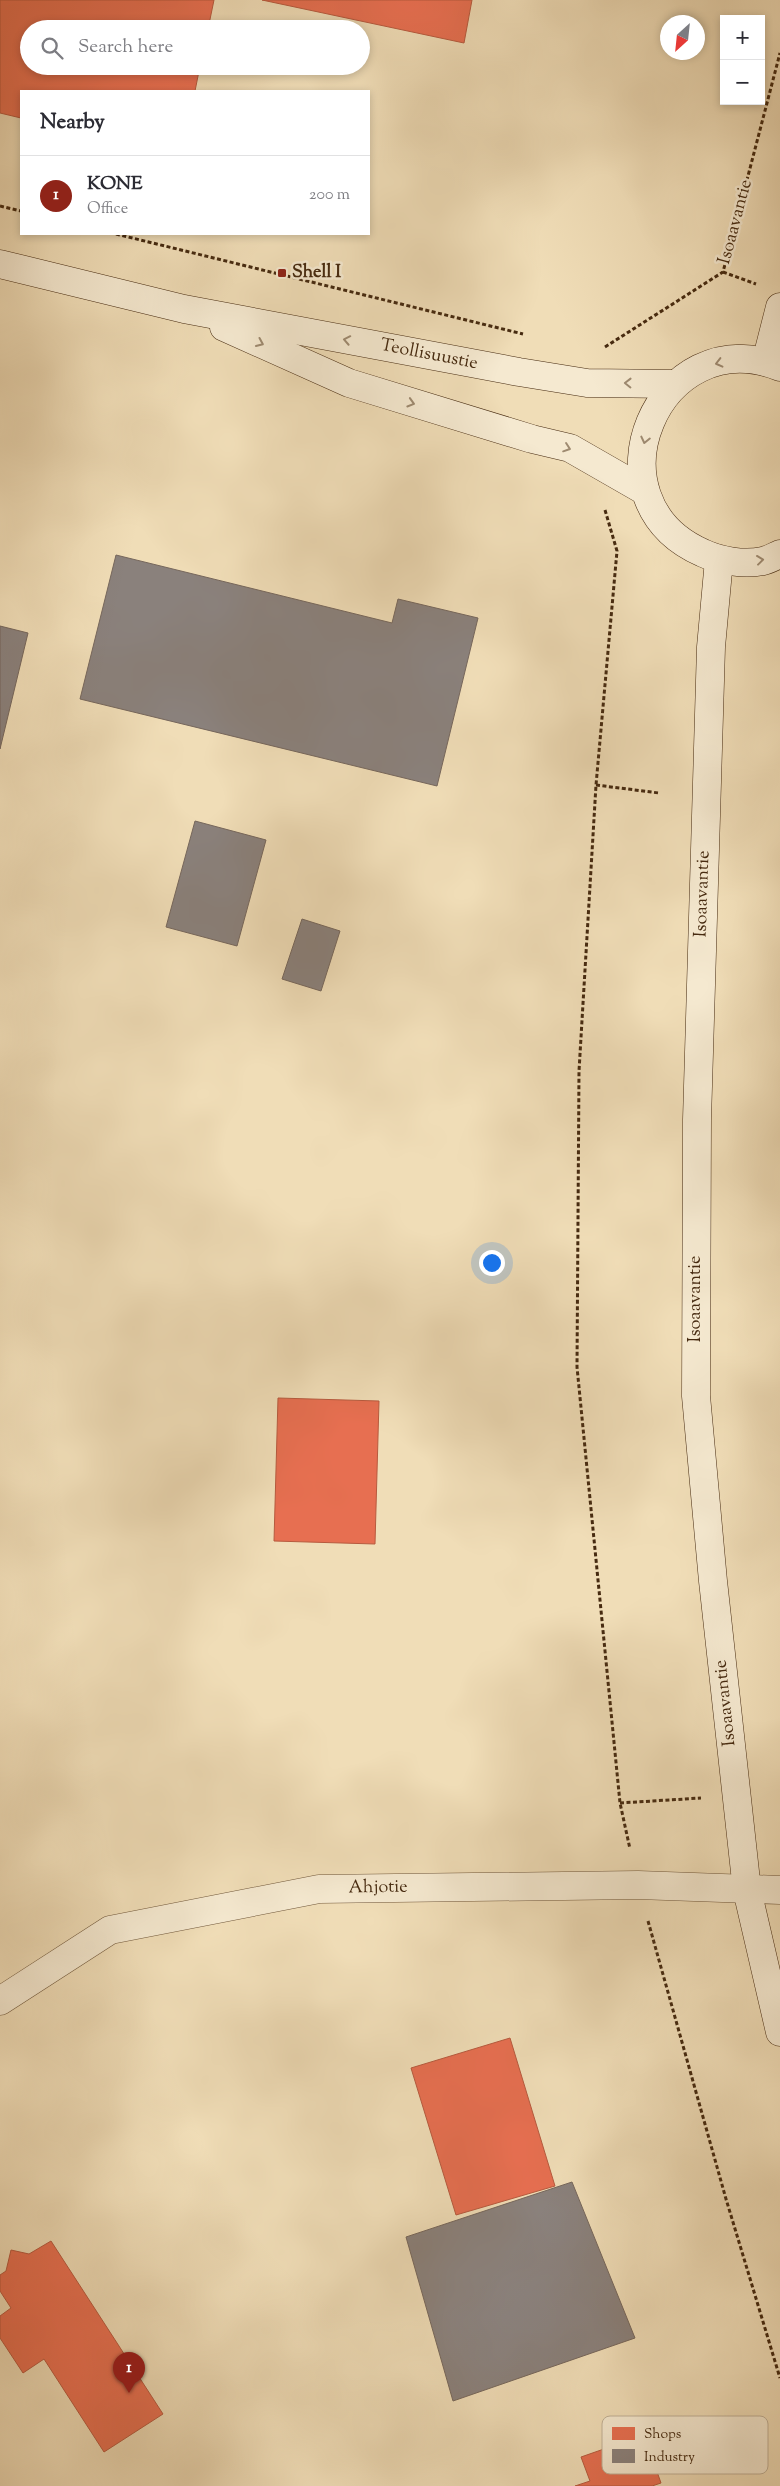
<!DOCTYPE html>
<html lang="en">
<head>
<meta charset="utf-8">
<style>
  body { margin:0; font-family:"Sorts Mill Goudy",serif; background:#f7f7f7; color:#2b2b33 }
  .controls { position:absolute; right:15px; top:15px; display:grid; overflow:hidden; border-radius:0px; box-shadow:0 2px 8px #0003 }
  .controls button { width:45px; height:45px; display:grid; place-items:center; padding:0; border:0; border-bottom:1px solid #e1e1e2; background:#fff; color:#2b2b33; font:25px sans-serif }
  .compass { position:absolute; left:660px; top:15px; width:45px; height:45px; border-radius:50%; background:#fff; box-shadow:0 2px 8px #0003; rotate:207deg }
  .you { position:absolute; left:491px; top:1262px; width:18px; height:18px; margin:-12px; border:4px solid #fff; border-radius:50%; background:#1a73e8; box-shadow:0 0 0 8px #1a73e833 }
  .badge { display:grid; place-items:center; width:32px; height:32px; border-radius:50%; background:#8f2418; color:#fff; font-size:16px; font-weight:700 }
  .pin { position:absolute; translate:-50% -41px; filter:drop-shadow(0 1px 2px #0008) }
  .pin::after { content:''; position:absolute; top:26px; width:18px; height:15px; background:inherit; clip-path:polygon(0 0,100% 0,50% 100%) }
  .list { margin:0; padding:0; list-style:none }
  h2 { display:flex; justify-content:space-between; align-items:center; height:65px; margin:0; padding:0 20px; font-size:21px }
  h2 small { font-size:16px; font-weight:400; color:#7c7c81 }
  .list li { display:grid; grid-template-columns:32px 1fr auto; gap:15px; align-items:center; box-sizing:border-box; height:80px; padding:0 20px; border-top:1px solid #e1e1e2 }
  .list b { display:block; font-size:19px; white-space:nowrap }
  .list p { margin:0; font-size:16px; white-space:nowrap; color:#7c7c81 }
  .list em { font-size:16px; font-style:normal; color:#7c7c81 }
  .icon { flex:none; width:28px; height:28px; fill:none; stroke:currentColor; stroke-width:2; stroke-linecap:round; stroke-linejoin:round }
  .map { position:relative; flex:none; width:780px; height:2486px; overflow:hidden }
  .search { position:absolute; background:#fff; box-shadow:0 2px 8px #0003; left:20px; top:20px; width:350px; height:55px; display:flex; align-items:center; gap:12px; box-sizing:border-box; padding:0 18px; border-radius:28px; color:#7c7c81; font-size:19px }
  .panel { position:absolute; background:#fff; box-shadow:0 2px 8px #0003; left:20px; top:90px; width:350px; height:145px; border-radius:0px }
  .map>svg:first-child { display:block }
  .shops { fill:#e76f51; stroke:#b75a3e }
  .industry { fill:#8a817c; stroke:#76675c }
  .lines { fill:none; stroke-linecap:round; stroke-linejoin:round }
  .street-casing { stroke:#70573a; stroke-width:29 }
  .secondary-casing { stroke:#462a10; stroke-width:29 }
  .path { stroke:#462a10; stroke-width:3; stroke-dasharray:4 2.5; stroke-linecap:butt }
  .street { stroke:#f5e9d0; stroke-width:28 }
  .secondary { stroke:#f5e9d0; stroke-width:28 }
  .oneway { stroke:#9e8a70 }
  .poi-dot { fill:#8f2418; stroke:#f5e9d0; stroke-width:2 }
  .labels { text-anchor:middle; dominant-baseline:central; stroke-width:5; stroke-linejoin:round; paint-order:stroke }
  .street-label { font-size:18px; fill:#462a10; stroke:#f5e9d0 }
  .poi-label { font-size:18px; font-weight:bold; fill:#462a10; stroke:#f5e9d0; text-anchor:start }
  .key { fill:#f5e9d0; stroke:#c0b096; stroke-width:1 }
  .key-label { font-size:14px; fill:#462a10 }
</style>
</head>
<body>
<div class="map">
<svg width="780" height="2486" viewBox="0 0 780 2486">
  <rect width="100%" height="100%" fill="#f0ddb7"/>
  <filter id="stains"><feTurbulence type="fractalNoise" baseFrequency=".004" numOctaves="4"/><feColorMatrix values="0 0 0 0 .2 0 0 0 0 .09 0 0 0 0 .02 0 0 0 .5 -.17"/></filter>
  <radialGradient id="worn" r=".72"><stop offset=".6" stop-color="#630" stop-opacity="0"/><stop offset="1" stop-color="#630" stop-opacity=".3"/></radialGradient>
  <g class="shops">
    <polygon points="0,0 214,0 208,29 29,29 29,66 200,66 195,91 21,91 21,118 0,113"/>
    <polygon points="262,0 472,0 464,43"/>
    <polygon points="278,1398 379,1401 375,1544 274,1541"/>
    <polygon points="510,2038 555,2186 456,2215 411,2068"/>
    <polygon points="51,2241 163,2414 104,2452 44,2359 23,2373 0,2338 0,2316 11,2308 0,2291 0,2275 6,2271 11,2250 29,2254"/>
    <polygon points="644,2435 661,2483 652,2486 575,2486 590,2481 581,2457"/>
  </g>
  <g class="industry">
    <polygon points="116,555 392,623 398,599 478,618 437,786 80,699"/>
    <polygon points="0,626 28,633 0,749"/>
    <polygon points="195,821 266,840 237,946 166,927"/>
    <polygon points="302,919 340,931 321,991 282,979"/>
    <polygon points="572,2182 635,2338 453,2401 406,2237"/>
  </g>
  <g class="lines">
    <defs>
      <polyline id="street" points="0,2001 110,1930 319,1889 638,1885 780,1890"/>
      <g id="secondary">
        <polyline points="0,264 184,309 519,372 587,383 676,384"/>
        <polyline points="224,327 349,383 532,439 570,448 645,491"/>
        <polyline points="766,362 780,307"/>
        <path d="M780,367C658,319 582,500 703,553C720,561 744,565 763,561C768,560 775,556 780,554"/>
        <polyline points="719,560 711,647 697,1120 696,1396 713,1581 747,1890 780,2032"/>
      </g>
    </defs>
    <use href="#street" class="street-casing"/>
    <use href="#secondary" class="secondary-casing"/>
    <g class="path">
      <polyline points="0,206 21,211"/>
      <polyline points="116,234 523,334"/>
      <polyline points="723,272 756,284"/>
      <polyline points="605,347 723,272 780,53"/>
      <polyline points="605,510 617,551 596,785 579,1071 577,1367 620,1803 630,1849"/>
      <polyline points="596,785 659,793"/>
      <polyline points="620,1803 701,1798"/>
      <polyline points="648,1921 726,2199 780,2378"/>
    </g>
    <use href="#street" class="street"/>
    <use href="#secondary" class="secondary"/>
  </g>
  <defs><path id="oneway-chevron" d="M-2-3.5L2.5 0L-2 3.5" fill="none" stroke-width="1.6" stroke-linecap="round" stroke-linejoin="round" transform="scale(1.25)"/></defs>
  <g class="oneway">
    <use href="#oneway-chevron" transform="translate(347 340) rotate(-169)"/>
    <use href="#oneway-chevron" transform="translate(260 343) rotate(24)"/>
    <use href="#oneway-chevron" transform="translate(719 363) rotate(166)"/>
    <use href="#oneway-chevron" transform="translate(628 383) rotate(-179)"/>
    <use href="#oneway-chevron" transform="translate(411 403) rotate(17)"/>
    <use href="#oneway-chevron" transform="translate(645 440) rotate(103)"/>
    <use href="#oneway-chevron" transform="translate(567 448) rotate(19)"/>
    <use href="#oneway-chevron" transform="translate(760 560) rotate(-7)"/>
  </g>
  <rect class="poi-dot" x="277" y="268" width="10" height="10" rx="2.5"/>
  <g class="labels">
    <g class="street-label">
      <text transform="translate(736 222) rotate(-75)">Isoaavantie</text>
      <text transform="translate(429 355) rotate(11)">Teollisuustie</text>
      <text transform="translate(703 894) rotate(-88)">Isoaavantie</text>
      <text transform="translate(696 1299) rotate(-90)">Isoaavantie</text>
      <text transform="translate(726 1703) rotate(-96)">Isoaavantie</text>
      <text transform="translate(378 1888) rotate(-1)">Ahjotie</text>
    </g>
    <g class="poi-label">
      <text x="292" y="273">Shell I</text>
    </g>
  </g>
  <rect x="602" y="2416" width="166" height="58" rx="8" class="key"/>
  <rect x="612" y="2427" width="23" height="13" fill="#e76f51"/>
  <rect x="612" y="2449" width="23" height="14" fill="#8a817c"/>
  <g class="key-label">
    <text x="644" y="2438">Shops</text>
    <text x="644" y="2461">Industry</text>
  </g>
  <rect width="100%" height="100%" filter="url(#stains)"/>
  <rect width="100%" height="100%" fill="url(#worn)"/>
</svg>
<div class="controls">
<button>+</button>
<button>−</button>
</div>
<svg class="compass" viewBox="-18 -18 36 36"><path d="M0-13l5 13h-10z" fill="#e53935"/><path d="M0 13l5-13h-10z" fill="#7c7c81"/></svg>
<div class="you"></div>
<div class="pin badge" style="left:129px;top:2393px">1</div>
<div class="search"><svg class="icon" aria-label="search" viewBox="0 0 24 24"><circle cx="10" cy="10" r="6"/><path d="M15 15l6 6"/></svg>Search here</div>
<section class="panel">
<h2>Nearby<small></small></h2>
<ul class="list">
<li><span class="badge">1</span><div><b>KONE</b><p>Office</p></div><em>200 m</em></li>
</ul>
</section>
</div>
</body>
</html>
